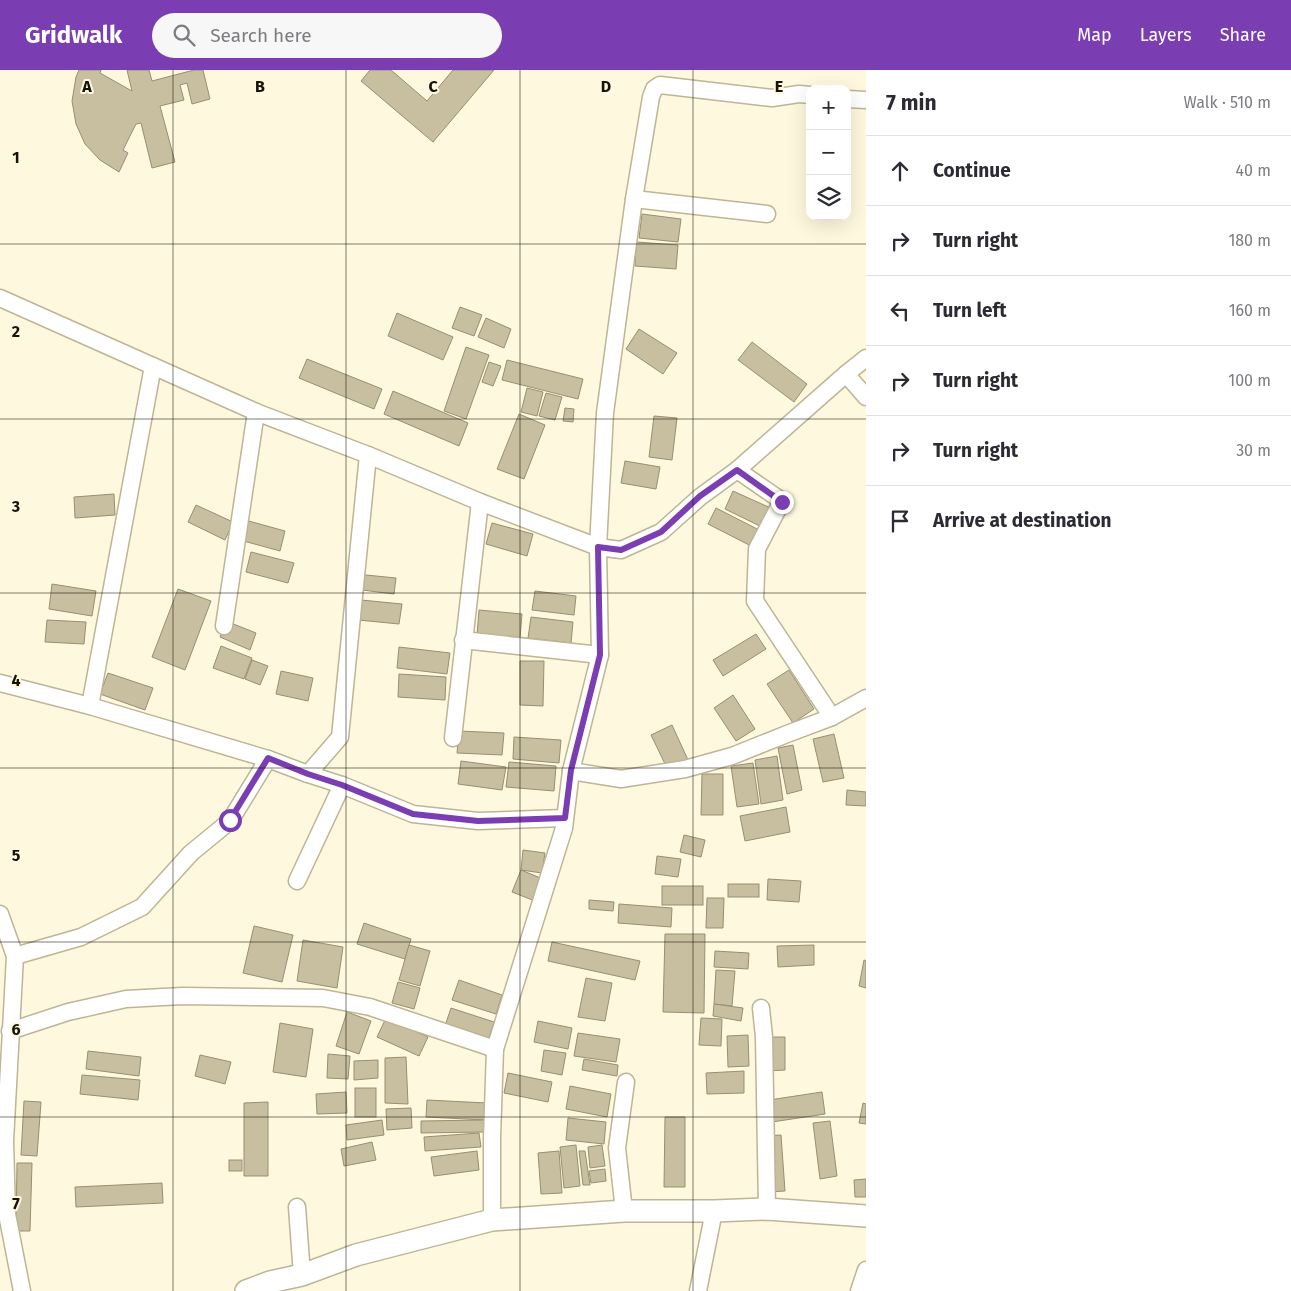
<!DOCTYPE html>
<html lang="en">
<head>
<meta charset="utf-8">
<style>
  body { margin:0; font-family:"Fira Sans",sans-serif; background:#f7f7f7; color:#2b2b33 }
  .controls { position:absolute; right:15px; top:15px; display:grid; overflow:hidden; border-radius:10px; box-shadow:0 5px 20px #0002 }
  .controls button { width:45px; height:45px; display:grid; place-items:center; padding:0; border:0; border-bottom:1px solid #e1e1e2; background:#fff; color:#2b2b33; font:25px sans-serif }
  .stop { position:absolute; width:15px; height:15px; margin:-11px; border:4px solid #7b3db2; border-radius:50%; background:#fff }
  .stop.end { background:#7b3db2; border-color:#fff; box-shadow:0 1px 5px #0008 }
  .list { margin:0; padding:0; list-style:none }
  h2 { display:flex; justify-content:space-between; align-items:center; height:65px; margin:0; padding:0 20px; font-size:21px }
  h2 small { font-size:16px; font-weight:400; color:#7c7c81 }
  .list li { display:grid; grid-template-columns:32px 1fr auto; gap:15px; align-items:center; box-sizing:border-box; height:70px; padding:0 20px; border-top:1px solid #e1e1e2 }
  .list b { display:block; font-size:19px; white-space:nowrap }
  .list em { font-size:16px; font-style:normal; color:#7c7c81 }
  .icon { flex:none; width:28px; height:28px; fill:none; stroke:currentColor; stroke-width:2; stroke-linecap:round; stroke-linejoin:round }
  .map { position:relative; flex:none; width:866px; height:1221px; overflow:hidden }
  header { display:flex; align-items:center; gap:30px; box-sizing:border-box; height:70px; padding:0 25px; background:#7b3db2; color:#fff }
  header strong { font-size:24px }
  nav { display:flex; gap:28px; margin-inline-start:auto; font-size:18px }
  .search { width:350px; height:45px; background:#f7f7f7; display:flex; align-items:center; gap:12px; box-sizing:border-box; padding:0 18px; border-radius:28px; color:#7c7c81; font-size:19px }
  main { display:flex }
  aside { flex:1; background:#fff }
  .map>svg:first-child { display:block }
  .building { fill:#c7bfa0; stroke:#978f71 }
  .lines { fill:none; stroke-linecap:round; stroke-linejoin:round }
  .minor-casing { stroke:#bdb596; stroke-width:19 }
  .major-casing { stroke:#bdb596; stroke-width:24 }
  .minor { stroke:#fff; stroke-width:16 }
  .major { stroke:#fff; stroke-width:21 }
  .route { stroke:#7b3db2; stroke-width:6 }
  .grid { fill:none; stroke:#151207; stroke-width:1; stroke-opacity:0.55 }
  .grid-label { font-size:16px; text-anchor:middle; font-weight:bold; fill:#151207; stroke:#fef8de; stroke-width:4; stroke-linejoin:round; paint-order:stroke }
</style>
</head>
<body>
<header>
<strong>Gridwalk</strong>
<div class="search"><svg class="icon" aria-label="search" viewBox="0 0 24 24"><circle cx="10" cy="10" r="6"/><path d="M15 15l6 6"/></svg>Search here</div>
<nav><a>Map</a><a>Layers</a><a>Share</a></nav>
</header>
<main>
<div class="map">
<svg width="866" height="1221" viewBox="0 0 866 1221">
  <rect width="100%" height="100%" fill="#fef8de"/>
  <g class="building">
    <polygon points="79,0 101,0 100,3 132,21 127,0 149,0 152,11 194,0 203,0 210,29 192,34 187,13 180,15 184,30 160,36 175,92 152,98 141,53 136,54 123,80 128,83 119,102 100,90 85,74 76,54 72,31 76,7"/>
    <polygon points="370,0 391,0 427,31 453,0 494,0 433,72 361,11"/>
    <polygon points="642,144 681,149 678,172 639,168"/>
    <polygon points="636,172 678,175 676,199 635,196"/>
    <polygon points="460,237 482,245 474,266 452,258"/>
    <polygon points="397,243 453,267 443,290 388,266"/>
    <polygon points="486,248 511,259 504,278 478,267"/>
    <polygon points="639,259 677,283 663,304 626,279"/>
    <polygon points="752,272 807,314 794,332 738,290"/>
    <polygon points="466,277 489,285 466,349 444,341"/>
    <polygon points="307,289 382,319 374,339 299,308"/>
    <polygon points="507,290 583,309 578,329 502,310"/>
    <polygon points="489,292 501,296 493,316 482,312"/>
    <polygon points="527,318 543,322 537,346 521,342"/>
    <polygon points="393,321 468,353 459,376 384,344"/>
    <polygon points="546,323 562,327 555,350 539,346"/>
    <polygon points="565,338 574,339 573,352 563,351"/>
    <polygon points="519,344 545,355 524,409 497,399"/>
    <polygon points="654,346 677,348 672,390 649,387"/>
    <polygon points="625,391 660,397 656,419 621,413"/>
    <polygon points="733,421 775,440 766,459 725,439"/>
    <polygon points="114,424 115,445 75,448 74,427"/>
    <polygon points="196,435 233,452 225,470 188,452"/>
    <polygon points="716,438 761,461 753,477 708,454"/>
    <polygon points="245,450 285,461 280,481 240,470"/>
    <polygon points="492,453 533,464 527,486 486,474"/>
    <polygon points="251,482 294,493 288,513 246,502"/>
    <polygon points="356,504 396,508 394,524 354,519"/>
    <polygon points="52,514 96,521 92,546 49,539"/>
    <polygon points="178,519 211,531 185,600 152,587"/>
    <polygon points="535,521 576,526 574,545 532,540"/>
    <polygon points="351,529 402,534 399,554 348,549"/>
    <polygon points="479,540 522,544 520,568 477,565"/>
    <polygon points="531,547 573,552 571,573 528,568"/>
    <polygon points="47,550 86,552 84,574 45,572"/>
    <polygon points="226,551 256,563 250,580 220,567"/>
    <polygon points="756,564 766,579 723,606 713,590"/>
    <polygon points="221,576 252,588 244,609 213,598"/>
    <polygon points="399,577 450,583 447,604 397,598"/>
    <polygon points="252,590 268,596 260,615 245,609"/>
    <polygon points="520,591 544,591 543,636 520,635"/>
    <polygon points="789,600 814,639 793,653 767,614"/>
    <polygon points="281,601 313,608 308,631 276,624"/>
    <polygon points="108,603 153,618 145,640 100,624"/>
    <polygon points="399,604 446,607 445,630 398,627"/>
    <polygon points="733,625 755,659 736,671 714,638"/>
    <polygon points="672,655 688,690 668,700 651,665"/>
    <polygon points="459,661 504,663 502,685 457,683"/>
    <polygon points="834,664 844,708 823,712 813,669"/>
    <polygon points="514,667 561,670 559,693 513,689"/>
    <polygon points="793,675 802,720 787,724 778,678"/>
    <polygon points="777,686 783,730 761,734 755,690"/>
    <polygon points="461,691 506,697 502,720 458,714"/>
    <polygon points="509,692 556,696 554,721 506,717"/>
    <polygon points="753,693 759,734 737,737 731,696"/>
    <polygon points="702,704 723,704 723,745 701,745"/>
    <polygon points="847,720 866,722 866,736 846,735"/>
    <polygon points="786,737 790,762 745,771 740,746"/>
    <polygon points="684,765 705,770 701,787 680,782"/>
    <polygon points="523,780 545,783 542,803 521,800"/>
    <polygon points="657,786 681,789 678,807 655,804"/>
    <polygon points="521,800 543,809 535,831 512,822"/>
    <polygon points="768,809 801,811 799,832 767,830"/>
    <rect x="728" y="814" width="31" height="13"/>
    <rect x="662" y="816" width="41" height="19"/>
    <polygon points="707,828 724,828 723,858 706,858"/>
    <polygon points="589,830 614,832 613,841 589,839"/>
    <polygon points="619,834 672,838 671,857 618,853"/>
    <polygon points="364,853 411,869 405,889 357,874"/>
    <polygon points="254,856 293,865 282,912 243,903"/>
    <polygon points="665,864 705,864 704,943 663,942"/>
    <polygon points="303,870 343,877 337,918 297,911"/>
    <polygon points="552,872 640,891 635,910 548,891"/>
    <polygon points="409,875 430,881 420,916 399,910"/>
    <polygon points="814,875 814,895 778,897 777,876"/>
    <polygon points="715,881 749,883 748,899 714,897"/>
    <polygon points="864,890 866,891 866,918 859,916"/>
    <polygon points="716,900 735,901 732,936 714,934"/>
    <polygon points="586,908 612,913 605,951 578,947"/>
    <polygon points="459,910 502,925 496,944 452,930"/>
    <polygon points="398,912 420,918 414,939 392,933"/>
    <polygon points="714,934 743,938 741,951 713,946"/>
    <polygon points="451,938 494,952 488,970 445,956"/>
    <polygon points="347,942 371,951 359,984 336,976"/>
    <polygon points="386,948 428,967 419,986 377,967"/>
    <polygon points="701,948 722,949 721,976 699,975"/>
    <polygon points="538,951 572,958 568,979 534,972"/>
    <polygon points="280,953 313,959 306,1007 273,1002"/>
    <polygon points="578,963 620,969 616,992 574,986"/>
    <polygon points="748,965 749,996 728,997 727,966"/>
    <polygon points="767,967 785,967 785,1000 767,1001"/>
    <polygon points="544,980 566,983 562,1005 541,1001"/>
    <polygon points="88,981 141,987 139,1006 86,999"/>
    <polygon points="328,984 350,986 348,1009 327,1008"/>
    <polygon points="200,985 231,992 225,1014 195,1006"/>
    <polygon points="406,987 408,1034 385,1033 385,988"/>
    <polygon points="584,989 618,995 617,1006 582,1000"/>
    <polygon points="378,990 378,1008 354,1010 354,991"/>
    <polygon points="744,1001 744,1023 707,1024 706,1003"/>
    <polygon points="508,1003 552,1012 548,1032 504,1023"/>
    <polygon points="82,1005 140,1010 138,1030 80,1024"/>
    <polygon points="570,1016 611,1024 607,1047 566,1039"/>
    <rect x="355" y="1018" width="21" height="29"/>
    <polygon points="346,1022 347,1043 317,1044 316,1024"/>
    <polygon points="822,1022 825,1044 772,1052 769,1030"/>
    <polygon points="427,1030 487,1033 486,1050 426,1047"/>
    <polygon points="24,1031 41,1032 37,1086 21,1085"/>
    <polygon points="268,1032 268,1106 244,1106 244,1033"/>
    <polygon points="863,1033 866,1034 866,1054 859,1053"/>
    <polygon points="411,1038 412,1058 387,1060 386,1039"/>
    <polygon points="665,1047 685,1047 685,1117 664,1117"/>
    <polygon points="568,1048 606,1052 604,1074 566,1070"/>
    <polygon points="382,1050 384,1065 347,1070 346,1055"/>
    <polygon points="484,1050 484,1062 421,1063 421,1051"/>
    <polygon points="830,1051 837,1106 820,1109 813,1053"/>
    <polygon points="479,1063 481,1077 425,1081 424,1067"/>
    <polygon points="781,1065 785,1121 767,1122 763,1066"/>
    <polygon points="372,1072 376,1090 344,1096 341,1079"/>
    <polygon points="576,1075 580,1116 564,1118 560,1077"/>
    <polygon points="602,1075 605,1096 590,1098 588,1077"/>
    <polygon points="477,1081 479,1100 434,1106 431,1087"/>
    <polygon points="559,1081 562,1123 541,1124 538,1083"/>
    <polygon points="579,1081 585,1081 590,1115 583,1115"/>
    <rect x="229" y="1090" width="13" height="11"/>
    <polygon points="17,1093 32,1093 30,1161 16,1161"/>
    <polygon points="605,1099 606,1111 591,1113 589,1101"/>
    <polygon points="866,1109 866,1127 855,1127 854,1110"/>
    <polygon points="162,1113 163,1133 76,1137 75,1117"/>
  </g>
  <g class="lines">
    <defs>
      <g id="minor">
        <polyline points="847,29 866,30"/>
        <polyline points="634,129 767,144"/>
        <polyline points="0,228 256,342 368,385 480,432 598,477 621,480 661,462 700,427 737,400 846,304 866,288"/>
        <polyline points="846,304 866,327"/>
        <polyline points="737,400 782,431 757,479 755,531 832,647"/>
        <polyline points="224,556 256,342"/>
        <polyline points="463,570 600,585"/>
        <polyline points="0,613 90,636 268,689 308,704 342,715 413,744 478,751 565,748"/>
        <polyline points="90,636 153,296"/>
        <polyline points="453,668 480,432"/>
        <polyline points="571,701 621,709 685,699 732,686 787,664 832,647 866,628"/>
        <polyline points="308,704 340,667 368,385"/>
        <polyline points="297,811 342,715"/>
        <polyline points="0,844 15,886 5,1071 7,1144 22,1221"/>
        <polyline points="15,886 81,867 142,837 191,783 230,751 268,689"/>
        <polyline points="761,938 764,967 767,1139"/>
        <polyline points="10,961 68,942 126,929 182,926 323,928 370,937 495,979"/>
        <polyline points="297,1137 302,1205"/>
        <polyline points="624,1141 617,1078 626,1012"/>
        <polyline points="492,1150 492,1068 495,979 564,758 571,701 600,585 598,477 605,343 634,129 651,27 654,19 660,15 772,28 799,24 810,25"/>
        <polyline points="698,1221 714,1141"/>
        <polyline points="859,1221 866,1200"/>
      </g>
      <polyline id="major" points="246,1221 270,1212 302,1205 356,1185 492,1150 624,1141 714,1141 767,1139 866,1146"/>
    </defs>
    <use href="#minor" class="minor-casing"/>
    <use href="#major" class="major-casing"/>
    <use href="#minor" class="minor"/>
    <use href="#major" class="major"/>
  </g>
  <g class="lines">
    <polyline class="route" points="230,750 268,688 308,704 342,715 413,744 478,751 565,748 571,700 600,585 598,477 621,480 661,462 700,426 737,400 782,432"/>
  </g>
  <path class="grid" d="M173,0V1221M346,0V1221M520,0V1221M693,0V1221M0,174H866M0,349H866M0,523H866M0,698H866M0,872H866M0,1047H866"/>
  <g class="grid-label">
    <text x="87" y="22">A</text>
    <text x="260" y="22">B</text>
    <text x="433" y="22">C</text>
    <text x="606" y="22">D</text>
    <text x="779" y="22">E</text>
    <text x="16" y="93">1</text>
    <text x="16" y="267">2</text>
    <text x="16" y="442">3</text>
    <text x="16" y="616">4</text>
    <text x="16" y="791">5</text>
    <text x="16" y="965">6</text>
    <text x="16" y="1139">7</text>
  </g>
</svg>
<div class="controls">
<button>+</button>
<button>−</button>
<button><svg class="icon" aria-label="layers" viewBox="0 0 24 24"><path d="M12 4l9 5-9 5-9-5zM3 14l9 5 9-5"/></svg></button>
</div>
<div class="stop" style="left:230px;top:750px"></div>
<div class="stop end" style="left:782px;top:432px"></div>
</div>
<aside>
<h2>7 min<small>Walk · 510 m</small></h2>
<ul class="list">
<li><svg class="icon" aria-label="ahead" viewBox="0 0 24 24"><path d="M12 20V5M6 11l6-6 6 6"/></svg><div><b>Continue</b></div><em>40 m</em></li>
<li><svg class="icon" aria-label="right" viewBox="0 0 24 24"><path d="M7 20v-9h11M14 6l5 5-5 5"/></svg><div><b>Turn right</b></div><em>180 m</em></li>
<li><svg class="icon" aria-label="left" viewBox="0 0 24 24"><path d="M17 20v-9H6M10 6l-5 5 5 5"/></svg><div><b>Turn left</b></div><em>160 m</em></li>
<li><svg class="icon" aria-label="right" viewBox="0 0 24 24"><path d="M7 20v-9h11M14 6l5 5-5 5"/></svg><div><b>Turn right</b></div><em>100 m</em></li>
<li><svg class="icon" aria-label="right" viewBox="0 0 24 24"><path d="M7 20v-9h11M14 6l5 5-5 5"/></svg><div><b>Turn right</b></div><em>30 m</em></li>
<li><svg class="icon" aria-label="arrive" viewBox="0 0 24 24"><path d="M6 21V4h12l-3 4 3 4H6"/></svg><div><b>Arrive at destination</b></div></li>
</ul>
</aside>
</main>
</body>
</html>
